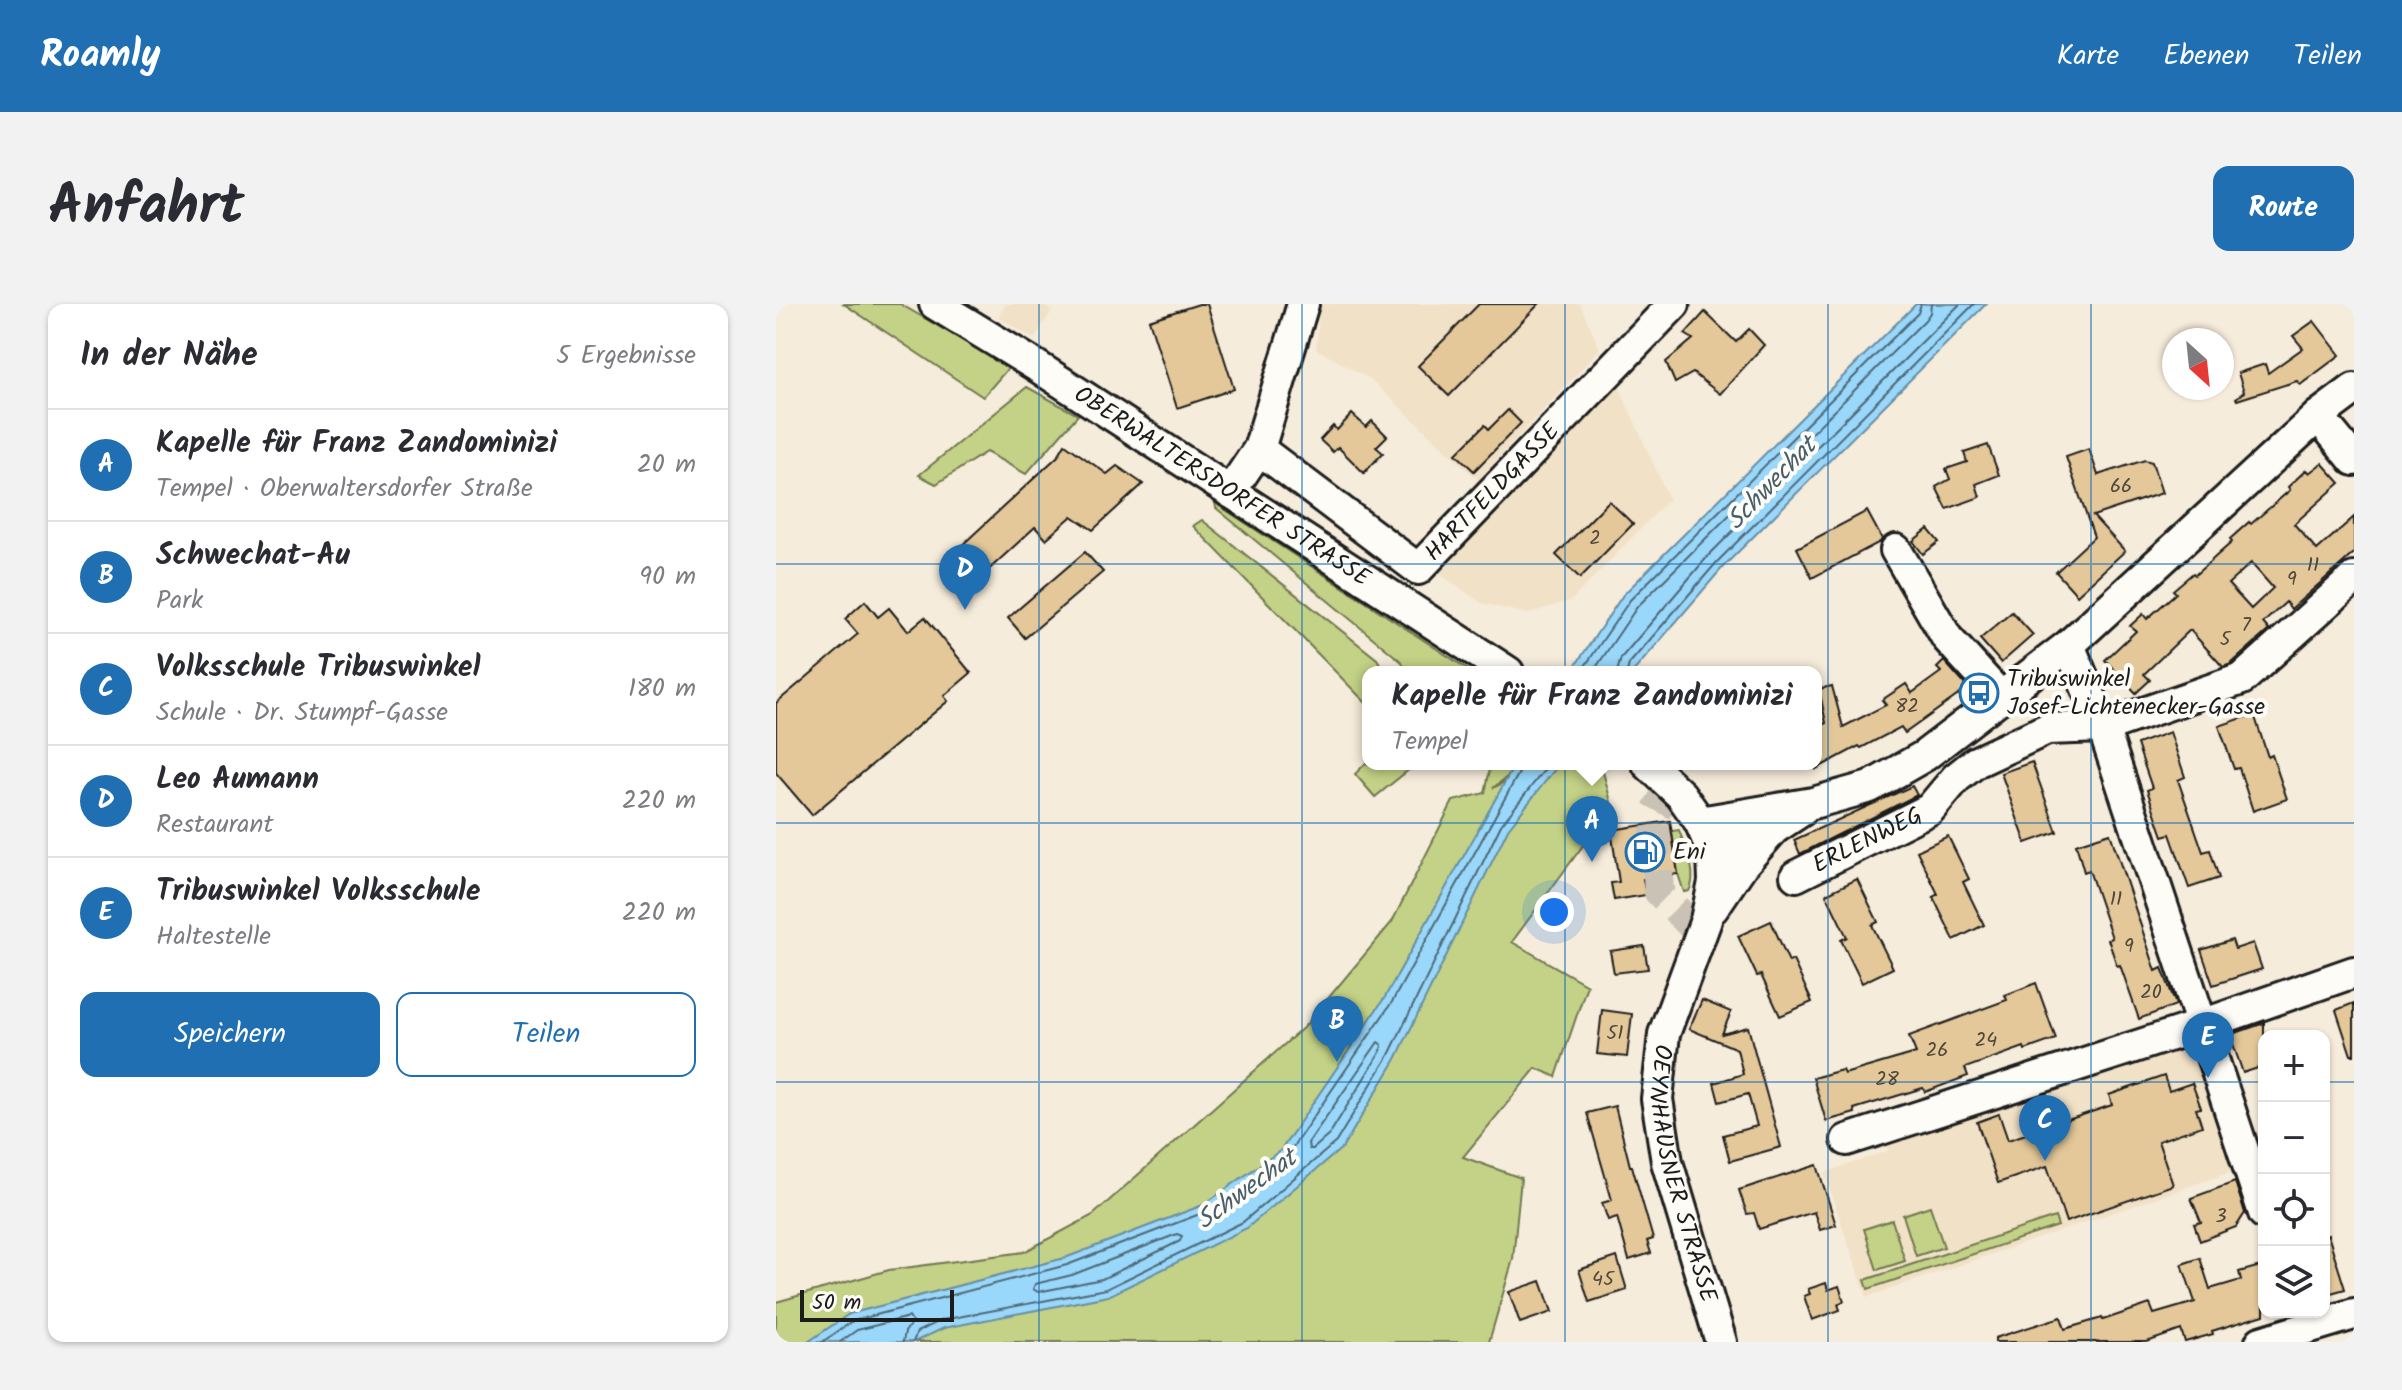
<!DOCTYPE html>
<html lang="de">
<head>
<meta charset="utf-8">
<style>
  body { margin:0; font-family:Kalam,sans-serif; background:#f2f2f3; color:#2b2b33 }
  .controls { position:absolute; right:24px; bottom:24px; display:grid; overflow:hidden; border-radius:16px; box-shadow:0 2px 6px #0004 }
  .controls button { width:72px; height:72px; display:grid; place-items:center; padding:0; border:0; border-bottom:2px solid #e1e1e2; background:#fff; color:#2b2b33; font:40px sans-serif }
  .compass { position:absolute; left:1386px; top:24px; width:72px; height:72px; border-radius:50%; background:#fff; box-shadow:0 2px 6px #0004; rotate:153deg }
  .scale { position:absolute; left:24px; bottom:20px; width:154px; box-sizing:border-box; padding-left:8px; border:4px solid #1c1c1c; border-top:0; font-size:22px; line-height:28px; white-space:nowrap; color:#1c1c1c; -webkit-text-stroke:6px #fdfcf7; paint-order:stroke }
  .you { position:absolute; left:778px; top:608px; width:28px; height:28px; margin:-20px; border:6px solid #fff; border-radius:50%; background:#1a73e8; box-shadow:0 0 0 12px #1a73e833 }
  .badge { display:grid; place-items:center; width:52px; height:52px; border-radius:50%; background:#1f6fb2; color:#fff; font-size:26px; font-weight:700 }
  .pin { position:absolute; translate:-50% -66px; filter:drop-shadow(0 2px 4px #0008) }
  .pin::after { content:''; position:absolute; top:42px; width:28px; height:24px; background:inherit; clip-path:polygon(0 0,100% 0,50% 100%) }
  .popup { position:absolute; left:586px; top:362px; width:460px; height:104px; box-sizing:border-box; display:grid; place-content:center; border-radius:16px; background:#fff; filter:drop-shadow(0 2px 6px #0005); font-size:26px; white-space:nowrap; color:#7c7c81 }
  .popup b { font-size:30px; color:#2b2b33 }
  .popup::after { content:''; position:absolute; left:50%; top:100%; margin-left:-16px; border:16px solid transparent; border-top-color:#fff }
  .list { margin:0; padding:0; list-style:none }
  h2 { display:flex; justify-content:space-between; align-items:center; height:104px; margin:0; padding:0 32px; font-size:34px }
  h2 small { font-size:26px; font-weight:400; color:#7c7c81 }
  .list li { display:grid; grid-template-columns:52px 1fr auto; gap:24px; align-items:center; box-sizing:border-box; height:112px; padding:0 32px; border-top:2px solid #e1e1e2 }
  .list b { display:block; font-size:30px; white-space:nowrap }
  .list p { margin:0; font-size:26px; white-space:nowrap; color:#7c7c81 }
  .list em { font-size:26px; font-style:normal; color:#7c7c81 }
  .actions { display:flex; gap:16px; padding:24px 32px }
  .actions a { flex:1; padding:18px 0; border:2px solid #1f6fb2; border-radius:16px; text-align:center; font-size:28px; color:#1f6fb2 }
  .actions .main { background:#1f6fb2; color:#fff }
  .icon { flex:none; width:44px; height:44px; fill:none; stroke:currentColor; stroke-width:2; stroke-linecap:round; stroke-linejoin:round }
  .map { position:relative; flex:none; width:1578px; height:1038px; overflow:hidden; border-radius:16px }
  header { display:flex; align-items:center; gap:48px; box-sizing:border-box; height:112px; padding:0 40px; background:#1f6fb2; color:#fff }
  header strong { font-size:38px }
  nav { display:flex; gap:44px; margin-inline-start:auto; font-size:28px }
  .intro { display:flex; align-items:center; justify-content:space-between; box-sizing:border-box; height:192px; padding:0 48px }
  h1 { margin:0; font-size:56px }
  .button { padding:20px 36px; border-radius:16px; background:#1f6fb2; color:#fff; font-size:28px; font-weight:700 }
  main { display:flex; gap:48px; padding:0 48px }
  aside { flex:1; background:#fff; border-radius:16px; box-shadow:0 2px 6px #0004 }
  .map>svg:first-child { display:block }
  .built { fill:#f1e1c7 }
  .green { fill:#c3d286; stroke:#707751; stroke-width:2 }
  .water { fill:#9ad8fb; stroke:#688da2; stroke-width:2 }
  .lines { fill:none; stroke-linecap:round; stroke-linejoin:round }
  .shore { stroke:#4e6775; stroke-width:2 }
  .building { fill:#e4c899; stroke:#1c1c1c; stroke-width:2; fill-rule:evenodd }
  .minor-tunnel { stroke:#cac2b5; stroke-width:30; stroke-dasharray:30 15; stroke-linecap:butt }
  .minor-casing { stroke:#1c1c1c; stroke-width:36 }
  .minor { stroke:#fdfcf7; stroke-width:30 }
  .grid { fill:none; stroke:#1f6fb2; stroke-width:2; stroke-opacity:0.55 }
  .labels { text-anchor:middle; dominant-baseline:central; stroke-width:8; stroke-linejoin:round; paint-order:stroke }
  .number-label { font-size:20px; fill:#4e473b }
  .street-label { font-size:24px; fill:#1c1c1c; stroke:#fdfcf7 }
  .poi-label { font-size:24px; fill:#1c1c1c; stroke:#fdfcf7; text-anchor:start }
  .water-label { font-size:26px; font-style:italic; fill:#485e6a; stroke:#fdfcf7 }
</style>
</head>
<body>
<header>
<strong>Roamly</strong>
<nav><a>Karte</a><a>Ebenen</a><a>Teilen</a></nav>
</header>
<div class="intro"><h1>Anfahrt</h1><a class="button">Route</a></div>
<main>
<aside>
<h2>In der Nähe<small>5 Ergebnisse</small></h2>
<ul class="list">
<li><span class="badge">A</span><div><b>Kapelle für Franz Zandominizi</b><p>Tempel · Oberwaltersdorfer Straße</p></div><em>20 m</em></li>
<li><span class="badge">B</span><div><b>Schwechat-Au</b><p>Park</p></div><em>90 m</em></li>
<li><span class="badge">C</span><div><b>Volksschule Tribuswinkel</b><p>Schule · Dr. Stumpf-Gasse</p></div><em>180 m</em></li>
<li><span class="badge">D</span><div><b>Leo Aumann</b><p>Restaurant</p></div><em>220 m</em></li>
<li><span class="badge">E</span><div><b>Tribuswinkel Volksschule</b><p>Haltestelle</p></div><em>220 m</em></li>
</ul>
<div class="actions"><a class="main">Speichern</a><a>Teilen</a></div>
</aside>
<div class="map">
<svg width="1578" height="1038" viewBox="0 0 1578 1038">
  <rect width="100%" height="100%" fill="#f6ecdb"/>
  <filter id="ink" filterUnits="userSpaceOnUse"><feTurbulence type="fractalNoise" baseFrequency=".0125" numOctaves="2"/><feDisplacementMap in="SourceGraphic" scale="16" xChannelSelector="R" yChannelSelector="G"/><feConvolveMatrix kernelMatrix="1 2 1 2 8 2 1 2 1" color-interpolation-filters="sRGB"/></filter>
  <g filter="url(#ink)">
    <g class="built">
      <polygon points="230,0 265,0 276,7 258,35 222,13"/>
      <polygon points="544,0 804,0 824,45 702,176 594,75 540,45"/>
      <polygon points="841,78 893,195 796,296 751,310 705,299 661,268"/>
      <polygon points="1414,734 1458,867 1091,993 1048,869 1112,847 1107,833"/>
    </g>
    <g class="green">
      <polygon points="68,0 124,0 233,63 207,93"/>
      <polygon points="251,83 302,111 250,170 210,148 160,180 143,171"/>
      <polygon points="439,199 696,368 630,368 626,358 440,204"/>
      <polygon points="426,216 601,355 609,368 592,368 592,401 417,222"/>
      <polygon points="592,457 592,460 640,460 599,493 579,470"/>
      <polygon points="715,460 739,460 732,472 717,484 761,460 825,460 836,502 736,638 811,681 780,773 760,764 687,853 745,874 737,955 713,1038 0,1038 0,998 113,966 248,948 317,911 529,722 616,618 677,497 709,489"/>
      <path d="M903,526C909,543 923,570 913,587L908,588L902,570L896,527Z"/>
      <polygon points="1154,902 1168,943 1140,952 1127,911"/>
      <polygon points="1279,913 1282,922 1092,985 1089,976"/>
      <polygon points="1116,916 1129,957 1101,966 1088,925"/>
    </g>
    <g class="water">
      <polygon points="1140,0 1210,0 947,263 857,368 795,368 847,291"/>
      <polygon points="739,460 783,460 732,525 620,755 567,843 471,924 332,992 168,1024 138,1038 32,1038 73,1010 289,954 427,901 505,846 609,693"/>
    </g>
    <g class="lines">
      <g class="shore">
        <polyline points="805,368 854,296 1142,9 1145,0"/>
        <polyline points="817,368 861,303 1149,16 1154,9 1155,0"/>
        <polyline points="841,368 845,354 933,251 1184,0"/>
        <polyline points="851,368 853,360 941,258 1198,0"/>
        <polygon points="602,738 606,741 605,747 553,831 537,845 533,845 532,839"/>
        <polygon points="401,930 406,932 404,937 326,975 262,988 257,985 259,980 296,971"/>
        <polyline points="46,1038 77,1017 291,961 429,908 510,853 616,698 744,467 745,460"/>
        <polyline points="64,1038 81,1026 133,1013 136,1018 129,1028 127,1038"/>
        <polyline points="137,1038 141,1028 166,1016 330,985 467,918 560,838 613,751 725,521 773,460"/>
      </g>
    </g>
    <g class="building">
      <polygon points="423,0 431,0 458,85 401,104 373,16"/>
      <polygon points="703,0 763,0 673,92 642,62"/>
      <polygon points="929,8 960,38 973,25 988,41 944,90 917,69 899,79 890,58 917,35 909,30"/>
      <polygon points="1538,17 1564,51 1524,81 1521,77 1461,96 1460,94 1468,88 1462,69 1489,60 1492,69 1527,44 1517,32"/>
      <polygon points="732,106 745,119 698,167 680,150 709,121 713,125"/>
      <polygon points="576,110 590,123 596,117 611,132 600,143 607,149 588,169 562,143 557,148 544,136 557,122 561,126"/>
      <polygon points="289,140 331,170 341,162 367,180 317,226 296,212 270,235 259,223 208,270 183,244 282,152"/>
      <polygon points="1212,141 1223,171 1200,180 1204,193 1171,205 1160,183 1174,175 1170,165 1191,158 1188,149"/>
      <polygon points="1313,145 1322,171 1369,156 1376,158 1386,189 1317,212 1349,247 1301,291 1280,268 1318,233 1290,153"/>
      <path d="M1546,159L1564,179L1518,220L1541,246L1578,213V249L1515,305L1510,298L1487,319L1493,326L1455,360L1447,363L1414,326L1368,370L1374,376L1360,389L1329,356L1360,327L1354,322L1367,310L1371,315L1400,289L1397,286L1417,269L1419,271L1456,238L1454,235L1473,218L1475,220L1514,186L1512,183L1530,166L1533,169ZM1475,259L1497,284L1475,305L1452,280Z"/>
      <polygon points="833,197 857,220 804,274 780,251"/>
      <polygon points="1091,207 1106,235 1104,238 1036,274 1021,244"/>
      <polygon points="1152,225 1163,238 1147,250 1137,237"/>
      <polygon points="309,248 327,268 249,334 232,314"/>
      <polygon points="89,297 102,313 113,304 132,327 149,313 195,369 168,392 172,397 36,511 0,469 0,399 82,330 69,315"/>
      <polygon points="1236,308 1257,331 1225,359 1204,335"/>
      <polygon points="1168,357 1192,384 1129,429 1125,423 1085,444 1083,442 1040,465 1040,424 1050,419 1043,385 1056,382 1067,423 1110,401 1106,396 1130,380 1136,389 1165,368 1161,364"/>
      <polygon points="1478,410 1492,453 1496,451 1511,495 1477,507 1463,464 1458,465 1443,422"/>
      <polygon points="1394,428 1409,473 1402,476 1427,548 1434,546 1443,574 1413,584 1394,530 1387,532 1371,486 1376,484 1361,440"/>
      <polygon points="1256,458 1281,528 1250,539 1225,469"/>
      <polygon points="1136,482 1141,491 1024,550 1018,536"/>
      <polygon points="894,517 902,570 867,575 870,591 838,596 835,579 843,578 835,526"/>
      <polygon points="1334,529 1380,667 1386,664 1400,701 1363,715 1344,661 1341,662 1332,635 1336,634 1313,566 1308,568 1300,540"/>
      <polygon points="1172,532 1193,575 1187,578 1208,621 1178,636 1157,593 1162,590 1141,547"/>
      <polygon points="1081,575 1102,618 1096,621 1117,664 1086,679 1065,636 1071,633 1050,590"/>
      <polygon points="995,617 1013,658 1017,656 1036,698 1004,712 985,671 981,672 962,632"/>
      <polygon points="1456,636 1459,645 1477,639 1486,665 1437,681 1425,646"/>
      <polygon points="868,642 872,665 838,669 834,647"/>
      <polygon points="1260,679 1280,735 1249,746 1248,743 1189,764 1192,772 1149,788 1147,784 1078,805 1079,809 1050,817 1037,774 1066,766 1068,770 1140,749 1133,732 1231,696 1229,691"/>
      <polygon points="926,696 955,708 946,730 972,723 1005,843 954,857 947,831 981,822 972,790 943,798 938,779 967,770 961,745 913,725"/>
      <polygon points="1578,699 1578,751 1575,751 1560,706"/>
      <polygon points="826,706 856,710 851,753 821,750"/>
      <polygon points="1488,719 1488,762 1467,769 1454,731"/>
      <polygon points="1388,772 1393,787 1416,779 1425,804 1420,805 1426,822 1382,837 1397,881 1290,918 1271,862 1222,879 1201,818 1223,810 1232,836 1336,801 1333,791"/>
      <polygon points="839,802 854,862 856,862 877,935 871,937 875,949 853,956 841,913 832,916 826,899 836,896 811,809"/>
      <polygon points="1041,861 1060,921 1044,926 1038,908 983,925 978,909 971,910 963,886"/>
      <polygon points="1459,878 1469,909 1460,923 1424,937 1418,920 1425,918 1415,894"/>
      <polygon points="1552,931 1569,985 1548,991 1548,932"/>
      <polygon points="841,953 851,986 813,998 803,966"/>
      <polygon points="1424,954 1434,985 1465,976 1463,968 1488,961 1488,1011 1436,1027 1437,1030 1409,1038 1405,1026 1371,1038 1219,1038 1219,1034 1285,1013 1289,1025 1326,1014 1327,1016 1374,1000 1378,1010 1419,998 1406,960"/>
      <polygon points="765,977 776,1008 744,1019 733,988"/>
      <polygon points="1050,979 1052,986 1063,982 1068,997 1062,1000 1064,1006 1036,1016 1028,992 1034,990 1032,985"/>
    </g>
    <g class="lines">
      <polyline class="minor-tunnel" points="895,481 878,511 883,588 924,630"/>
      <defs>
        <g id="minor">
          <path id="s1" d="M159,0L259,61L732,368"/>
          <polyline points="1542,112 1578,156"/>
          <polyline points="483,145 527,0"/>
          <path id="s2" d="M454,188L483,145L642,265L898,0"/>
          <polyline points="1120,246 1171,334 1224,392"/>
          <polyline points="1293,341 1327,423 1488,909"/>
          <path id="s3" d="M872,460L905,491L924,518L937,548L938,578L930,616L888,730L881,795L891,858L945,1038"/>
          <polyline points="924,518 1037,499 1094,483 1148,452 1293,341 1542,112 1578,85"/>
          <polyline points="937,548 996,526 1025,507"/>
          <path id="s4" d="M1020,572L1154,505L1180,474L1200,458L1271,425L1327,423L1466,375L1578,274"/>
          <polyline points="937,604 966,561 995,528"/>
          <polyline points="1071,836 1426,721 1578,668"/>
          <polyline points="1485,1038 1578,1010"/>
        </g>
      </defs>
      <use href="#minor" class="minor-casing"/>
      <use href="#minor" class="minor"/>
    </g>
  </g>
  <path class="grid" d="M263,0V1038M526,0V1038M789,0V1038M1052,0V1038M1315,0V1038M0,260H1578M0,519H1578M0,778H1488M1548,778H1578"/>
  <defs>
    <symbol id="bus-ring" viewBox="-11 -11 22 22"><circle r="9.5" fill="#fdfcf7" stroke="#1f6fb2" stroke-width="1.5"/><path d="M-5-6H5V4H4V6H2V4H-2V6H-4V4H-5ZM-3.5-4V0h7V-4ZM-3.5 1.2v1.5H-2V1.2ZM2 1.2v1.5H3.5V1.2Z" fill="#1f6fb2"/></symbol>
    <symbol id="fuel-ring" viewBox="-11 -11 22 22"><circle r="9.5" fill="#fdfcf7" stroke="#1f6fb2" stroke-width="1.5"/><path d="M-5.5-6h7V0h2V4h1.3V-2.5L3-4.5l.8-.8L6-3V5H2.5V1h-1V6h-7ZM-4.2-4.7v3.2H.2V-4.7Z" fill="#1f6fb2"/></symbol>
  </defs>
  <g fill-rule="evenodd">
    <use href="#bus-ring" x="1181" y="367" width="44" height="44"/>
    <use href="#fuel-ring" x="847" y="526" width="44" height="44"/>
  </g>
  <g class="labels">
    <g class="number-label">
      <text x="1345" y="183">66</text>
      <text x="819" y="235">2</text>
      <text x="1537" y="262">11</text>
      <text x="1516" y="276">9</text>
      <text x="1470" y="322">7</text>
      <text x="1449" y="336">5</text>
      <text x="1131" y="403">82</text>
      <text x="1340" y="596">11</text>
      <text x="1353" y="643">9</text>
      <text x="1375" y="689">20</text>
      <text x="839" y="730">51</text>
      <text x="1210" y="737">24</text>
      <text x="1161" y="747">26</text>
      <text x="1111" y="776">28</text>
      <text x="1445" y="913">3</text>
      <text x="827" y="976">45</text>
    </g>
    <g class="street-label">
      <text stroke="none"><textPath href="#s1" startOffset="340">OBERWALTERSDORFER STRASSE</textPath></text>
      <text stroke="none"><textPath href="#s2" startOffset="358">HARTFELDGASSE</textPath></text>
      <text stroke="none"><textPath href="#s4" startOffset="80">ERLENWEG</textPath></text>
      <text stroke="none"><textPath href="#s3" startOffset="444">OEYNHAUSNER STRASSE</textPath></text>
    </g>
    <g class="poi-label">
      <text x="1231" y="375">Tribuswinkel<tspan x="1231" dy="28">Josef-Lichtenecker-Gasse</tspan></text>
      <text x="897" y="548">Eni</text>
    </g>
    <g class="water-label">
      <text transform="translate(996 180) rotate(-46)">Schwechat</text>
      <text transform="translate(471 886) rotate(-36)">Schwechat</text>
    </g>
  </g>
</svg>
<div class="controls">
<button>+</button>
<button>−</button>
<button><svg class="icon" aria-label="locate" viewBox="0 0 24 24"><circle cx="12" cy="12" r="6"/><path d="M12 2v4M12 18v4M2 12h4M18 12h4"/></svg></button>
<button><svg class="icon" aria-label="layers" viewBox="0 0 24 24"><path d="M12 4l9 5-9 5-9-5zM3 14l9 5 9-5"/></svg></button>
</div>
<svg class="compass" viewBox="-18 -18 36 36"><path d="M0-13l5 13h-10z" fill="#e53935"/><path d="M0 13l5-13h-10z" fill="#7c7c81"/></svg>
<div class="scale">50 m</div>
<div class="you"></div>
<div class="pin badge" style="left:816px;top:558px">A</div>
<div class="popup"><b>Kapelle für Franz Zandominizi</b>Tempel</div>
<div class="pin badge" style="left:561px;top:758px">B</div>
<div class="pin badge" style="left:1269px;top:857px">C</div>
<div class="pin badge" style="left:189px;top:306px">D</div>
<div class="pin badge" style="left:1432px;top:774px">E</div>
</div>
</main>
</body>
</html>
